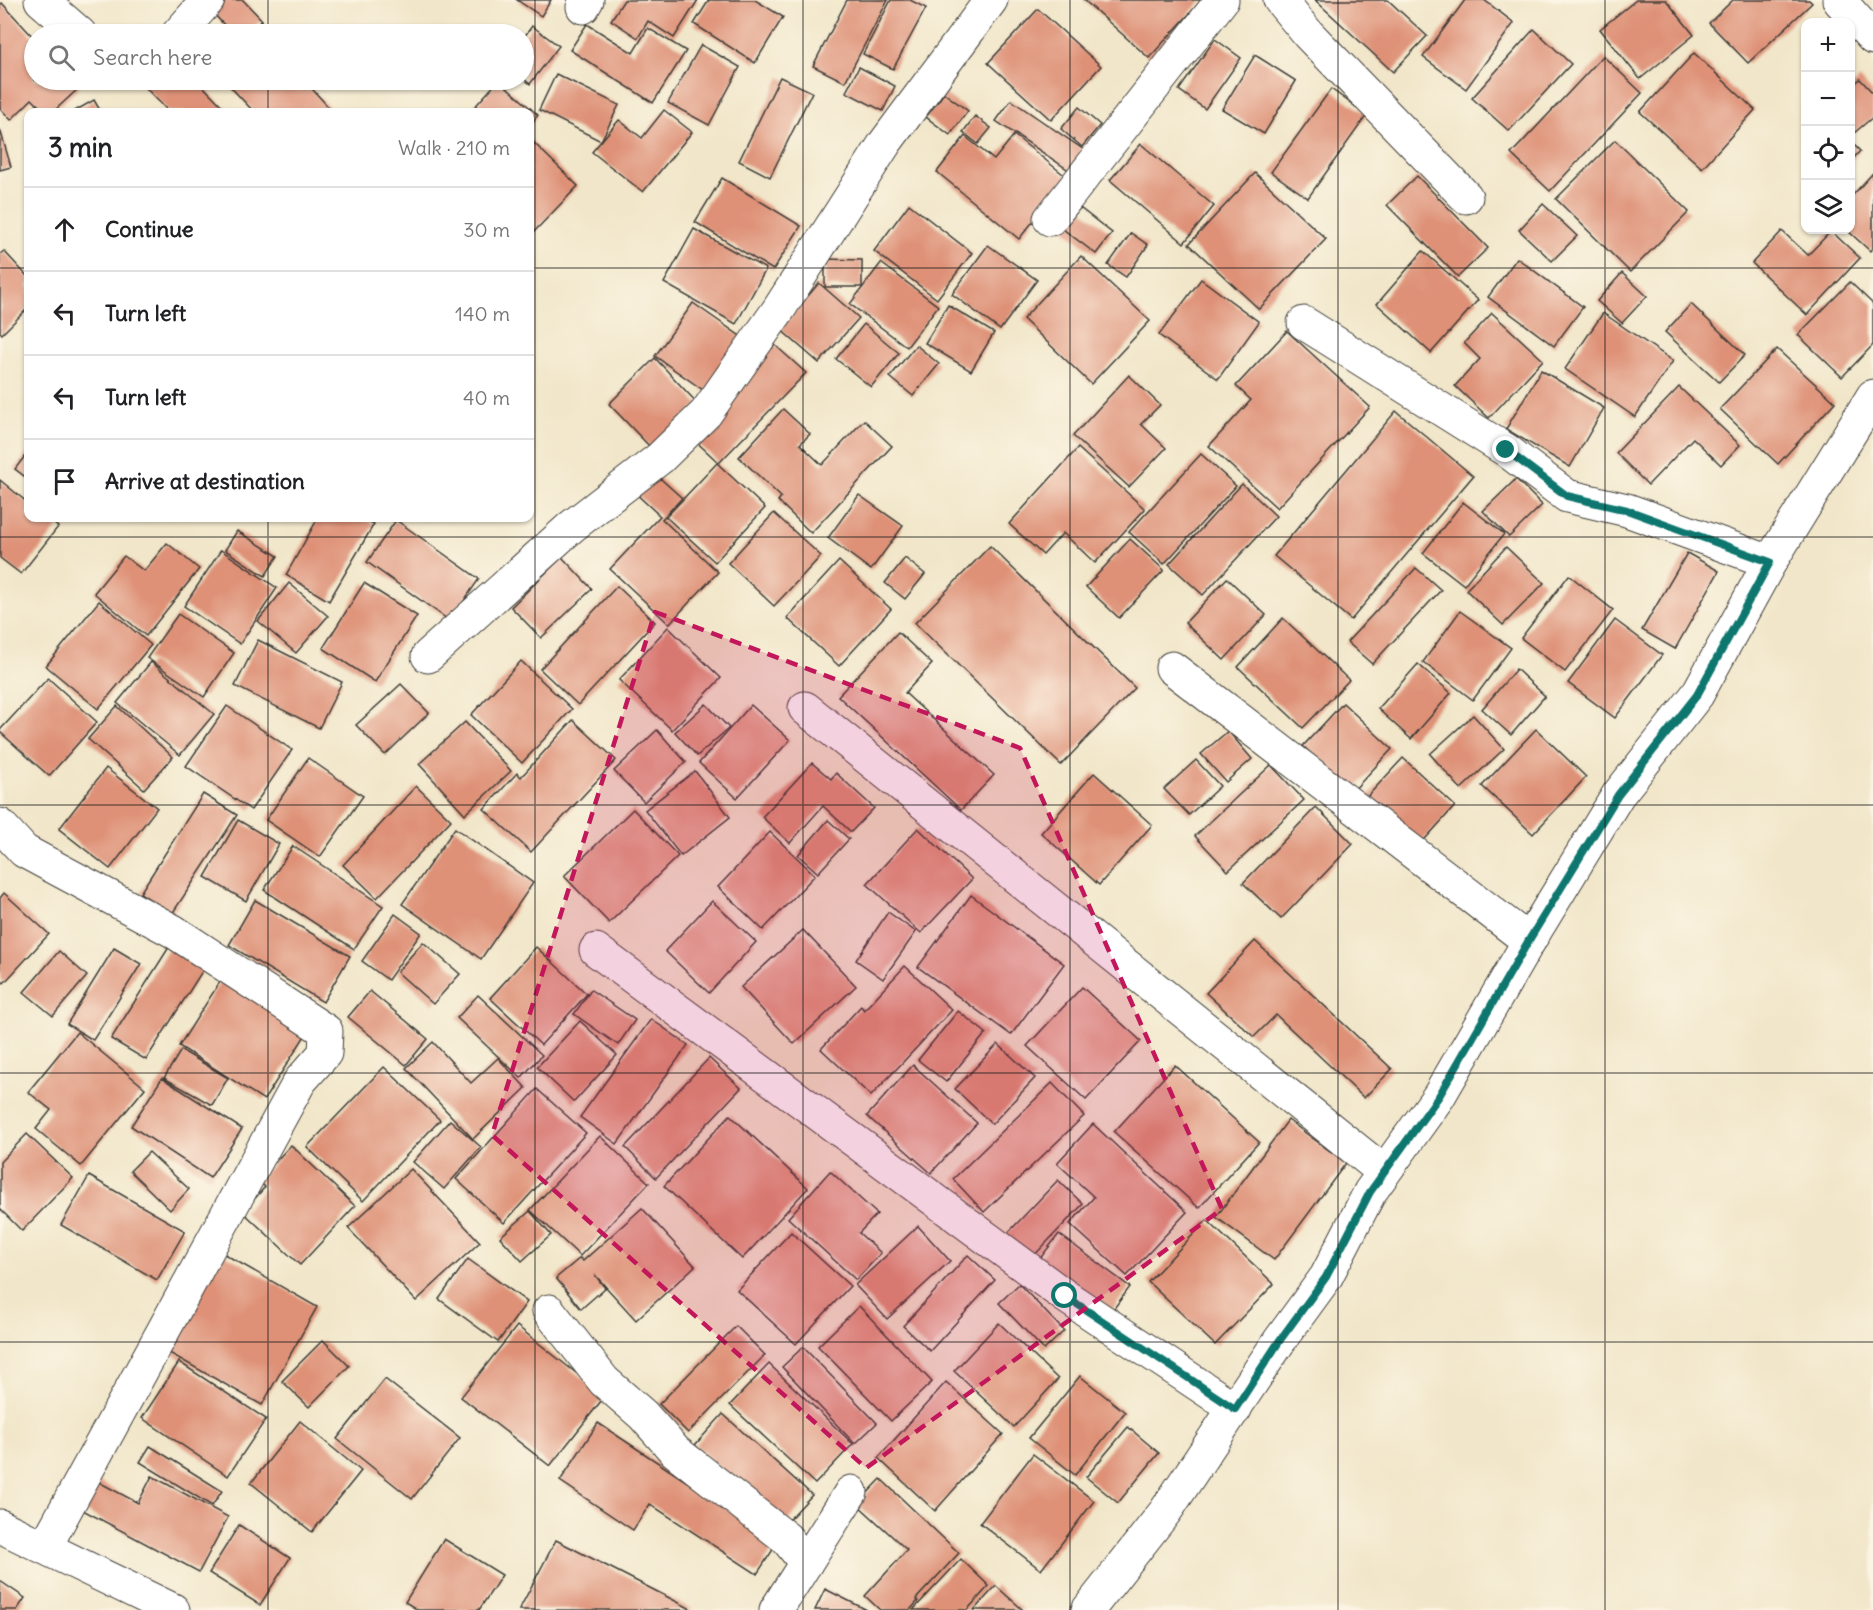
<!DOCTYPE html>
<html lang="en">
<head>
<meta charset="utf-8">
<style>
  body { margin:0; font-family:Delius,sans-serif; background:#f6f6f6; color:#202124 }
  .controls { position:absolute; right:18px; top:18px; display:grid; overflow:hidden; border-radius:12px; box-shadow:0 2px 4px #0004 }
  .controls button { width:54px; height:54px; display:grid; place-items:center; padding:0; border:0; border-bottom:2px solid #e0e0e0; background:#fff; color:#202124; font:30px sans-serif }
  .stop { position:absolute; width:18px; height:18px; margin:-14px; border:4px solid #0f766e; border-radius:50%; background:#fff }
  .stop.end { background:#0f766e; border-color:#fff; box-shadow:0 2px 6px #0008 }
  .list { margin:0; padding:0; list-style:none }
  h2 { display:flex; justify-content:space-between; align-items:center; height:78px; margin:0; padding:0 24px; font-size:26px }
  h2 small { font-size:20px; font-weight:400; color:#757577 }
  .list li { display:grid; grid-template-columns:39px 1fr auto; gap:18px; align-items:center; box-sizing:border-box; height:84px; padding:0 24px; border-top:2px solid #e0e0e0 }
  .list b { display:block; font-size:22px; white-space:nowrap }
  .list em { font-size:20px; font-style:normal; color:#757577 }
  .icon { flex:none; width:33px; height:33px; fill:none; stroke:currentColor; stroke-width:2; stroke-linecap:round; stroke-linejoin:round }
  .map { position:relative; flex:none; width:1873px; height:1610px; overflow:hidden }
  .search { position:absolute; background:#fff; box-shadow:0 2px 4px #0004; left:24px; top:24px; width:510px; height:66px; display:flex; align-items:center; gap:15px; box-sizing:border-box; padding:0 21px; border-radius:33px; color:#757577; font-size:22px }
  .panel { position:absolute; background:#fff; box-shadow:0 2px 4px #0004; left:24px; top:108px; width:510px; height:414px; border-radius:12px }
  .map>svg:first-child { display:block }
  .building { fill:#de9177 }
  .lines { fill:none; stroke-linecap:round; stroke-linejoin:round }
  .street-casing { stroke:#3c3a36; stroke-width:35 }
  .street { stroke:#fff; stroke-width:33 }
  .route { stroke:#0f766e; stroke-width:8 }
  .marked { fill:#c2185b; fill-opacity:0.2; stroke:#c2185b; stroke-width:4.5; stroke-dasharray:12 8; stroke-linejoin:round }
  .grid { fill:none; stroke:#1c1c1c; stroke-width:1.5; stroke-opacity:0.55 }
</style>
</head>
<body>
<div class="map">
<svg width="1873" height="1610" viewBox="0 0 1873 1610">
  <rect width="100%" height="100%" fill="#fcf5e5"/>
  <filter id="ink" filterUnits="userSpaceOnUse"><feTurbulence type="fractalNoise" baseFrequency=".0167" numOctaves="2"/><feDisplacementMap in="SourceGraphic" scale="12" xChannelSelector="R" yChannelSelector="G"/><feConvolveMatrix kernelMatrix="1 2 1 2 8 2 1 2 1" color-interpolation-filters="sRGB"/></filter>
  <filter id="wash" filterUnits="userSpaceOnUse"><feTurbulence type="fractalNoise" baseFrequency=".008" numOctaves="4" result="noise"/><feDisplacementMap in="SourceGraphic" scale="24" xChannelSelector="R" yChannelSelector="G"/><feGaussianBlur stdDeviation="1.35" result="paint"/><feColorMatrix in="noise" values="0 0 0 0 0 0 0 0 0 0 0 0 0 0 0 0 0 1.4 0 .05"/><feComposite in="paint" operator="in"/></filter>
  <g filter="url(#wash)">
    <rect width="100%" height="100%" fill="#f1e6c9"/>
    <g id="blocks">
      <g class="building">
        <polygon points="218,0 243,0 262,20 246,34 233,34 209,9"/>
        <polygon points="517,0 551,0 541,16"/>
        <polygon points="624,0 698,0 674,38 648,21 638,38 611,20"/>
        <polygon points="709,0 755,0 783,17 755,63 694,24"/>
        <polygon points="847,0 888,0 845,82 813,66"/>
        <polygon points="891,0 910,0 926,8 893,69 863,54"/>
        <polygon points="1084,0 1202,0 1149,58"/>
        <polygon points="1315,0 1388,0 1427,36 1393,72"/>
        <polygon points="1465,0 1484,0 1514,23 1466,89 1423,57"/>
        <polygon points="1636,0 1666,0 1694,35 1640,79 1600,29"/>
        <polygon points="1733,0 1809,0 1812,3 1748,63 1709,23"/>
        <polygon points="2,3 34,38 34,80 73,80 80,87 53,112 45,112 32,99 11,120 0,108 0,5"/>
        <polygon points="1038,9 1101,66 1051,120 988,63"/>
        <polygon points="587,24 633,53 648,28 686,51 653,103 570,50"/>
        <polygon points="532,26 559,46 530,84 524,79 524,37"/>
        <polygon points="1534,29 1571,64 1509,131 1472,98"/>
        <polygon points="1215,39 1241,58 1205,109 1179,90"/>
        <polygon points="701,45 740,67 709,125 668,103"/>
        <polygon points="1694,53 1755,110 1702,168 1640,112"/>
        <polygon points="1255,55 1296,81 1264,134 1222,109"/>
        <polygon points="1603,56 1642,93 1550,191 1511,154"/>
        <polygon points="859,67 895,86 883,111 846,92"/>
        <polygon points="556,74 619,105 601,141 539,110"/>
        <polygon points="780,77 812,92 770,177 739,161"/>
        <polygon points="1860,79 1873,93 1873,117 1853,134 1851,131 1851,87"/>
        <polygon points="138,80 197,80 228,112 169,112"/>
        <polygon points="224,80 304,80 333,112 254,112"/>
        <polygon points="499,80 538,115 530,125 530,112 470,112"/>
        <polygon points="1331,89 1367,115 1308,198 1271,172"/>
        <polygon points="944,93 968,111 950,135 926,117"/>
        <polygon points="94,100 101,112 73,112"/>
        <polygon points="1011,100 1087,152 1073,173 996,121"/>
        <polygon points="1079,107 1100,125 1082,147 1061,129"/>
        <polygon points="664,110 692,132 643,192 592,152 619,120 642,138"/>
        <polygon points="975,116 991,128 978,144 963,132"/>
        <polygon points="0,129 11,167 0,170"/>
        <polygon points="1014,135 1068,178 1019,239 937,172 965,136 994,160"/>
        <polygon points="531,140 578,186 532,234 530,232 530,142"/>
        <polygon points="1615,140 1689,212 1630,272 1556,199"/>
        <polygon points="1851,142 1860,151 1851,161"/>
        <polygon points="1141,144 1214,206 1184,243 1110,180"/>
        <polygon points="1255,173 1326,239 1259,309 1189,244"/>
        <polygon points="1873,173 1873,247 1870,251 1847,230 1851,230 1851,197"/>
        <polygon points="1417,176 1488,248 1458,277 1387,205"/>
        <polygon points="722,178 801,226 773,270 695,222"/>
        <polygon points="909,204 972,253 937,299 874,251"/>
        <polygon points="1543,204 1577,236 1552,261 1519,230"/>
        <polygon points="1080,208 1112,233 1096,254 1063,229"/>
        <polygon points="694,229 766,269 736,324 664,283"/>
        <polygon points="1782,231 1808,255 1831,231 1860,258 1807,315 1752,263"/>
        <polygon points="1131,233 1148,245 1126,277 1108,265"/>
        <polygon points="988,245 1037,280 1000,330 952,294"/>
        <polygon points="4,251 28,277 28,308 2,334 0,332 0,254"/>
        <polygon points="1423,251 1478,300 1431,353 1377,304"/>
        <polygon points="1081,256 1150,321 1091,384 1023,319"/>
        <polygon points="1517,258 1583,307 1554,346 1488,297"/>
        <polygon points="825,259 862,260 862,287 825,287"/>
        <polygon points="881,263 938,306 907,347 850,304"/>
        <polygon points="1622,273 1647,296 1622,323 1597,301"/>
        <polygon points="1201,279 1259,322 1218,379 1159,335"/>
        <polygon points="1850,282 1873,304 1873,345 1842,377 1798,335"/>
        <polygon points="819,283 859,318 819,363 780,329"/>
        <polygon points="693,303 743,338 706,392 655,356"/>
        <polygon points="1691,304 1745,355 1719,382 1665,332"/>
        <polygon points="948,305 994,333 971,371 925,343"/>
        <polygon points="1492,313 1543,360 1489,418 1455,386 1480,359 1464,343"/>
        <polygon points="1603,313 1673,361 1635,417 1565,369"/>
        <polygon points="864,324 899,353 871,387 836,359"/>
        <polygon points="1287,331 1370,407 1277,508 1209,446 1251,400 1236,386"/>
        <polygon points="775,345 806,373 719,463 689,435"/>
        <polygon points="916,345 939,364 913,396 890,377"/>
        <polygon points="1777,349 1835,402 1778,464 1720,409"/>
        <polygon points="655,358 698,404 652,449 609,404"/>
        <polygon points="1541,370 1604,408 1570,467 1506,429"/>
        <polygon points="1129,375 1160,405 1141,424 1166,448 1129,487 1073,436"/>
        <polygon points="1679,387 1740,445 1721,465 1693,438 1648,485 1616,453"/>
        <polygon points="783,409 810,434 800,444 822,465 864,420 892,446 811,533 778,501 781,497 739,457"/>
        <polygon points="1396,411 1473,476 1351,620 1274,556"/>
        <polygon points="1078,448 1145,509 1095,563 1063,533 1043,555 1009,524"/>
        <polygon points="28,452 28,479 15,469"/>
        <polygon points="1201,454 1236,486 1164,564 1129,532"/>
        <polygon points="717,463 765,508 715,562 666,517"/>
        <polygon points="652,471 682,498 662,519 718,572 669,624 610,569 660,516 633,491"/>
        <polygon points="1516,479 1542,505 1509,537 1483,511"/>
        <polygon points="0,480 28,503 28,518 46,518 58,527 21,574 0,558"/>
        <polygon points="1242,484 1276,516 1203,595 1169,564"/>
        <polygon points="859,495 903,526 871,570 828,538"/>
        <polygon points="1463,502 1504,534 1464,585 1423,553"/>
        <polygon points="774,513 821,556 774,606 728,563"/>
        <polygon points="318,518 363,518 374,524 329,601 286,575"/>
        <polygon points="396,520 479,579 450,621 367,562"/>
        <polygon points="237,531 278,556 265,576 225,550"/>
        <polygon points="1130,539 1164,570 1119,618 1086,587"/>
        <polygon points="167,543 199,569 146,636 94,593 124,556 144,571"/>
        <polygon points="990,546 1135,688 1061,765 915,623"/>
        <polygon points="1506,547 1544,583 1503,625 1466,590"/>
        <polygon points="221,550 277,588 240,644 184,606"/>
        <polygon points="1687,553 1719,571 1675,649 1642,630"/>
        <polygon points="562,557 592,589 541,638 511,607"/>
        <polygon points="905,558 925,574 905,599 885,583"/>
        <polygon points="839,561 891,609 839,666 787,618"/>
        <polygon points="1416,568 1441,590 1372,664 1347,642"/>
        <polygon points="1569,575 1613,610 1565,672 1521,638"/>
        <polygon points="1227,578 1266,615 1224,660 1185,623"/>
        <polygon points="289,583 328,616 296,653 258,621"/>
        <polygon points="364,583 417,616 375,682 323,648"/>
        <polygon points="617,586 655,622 578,705 540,669"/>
        <polygon points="99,601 151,645 98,709 46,666"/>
        <polygon points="1460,611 1511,648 1473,700 1423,662"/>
        <polygon points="178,614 234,653 204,697 147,658"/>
        <polygon points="1283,618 1349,680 1303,728 1238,667"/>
        <polygon points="1615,620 1662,655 1615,718 1568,683"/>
        <polygon points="668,627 721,678 672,730 619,680"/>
        <polygon points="898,632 932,664 905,693 994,775 961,810 838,696"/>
        <polygon points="258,640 342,682 319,728 235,686"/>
        <polygon points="521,661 572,709 522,763 471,715"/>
        <polygon points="151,662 214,714 180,755 117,703"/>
        <polygon points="1418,664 1451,693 1411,739 1378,709"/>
        <polygon points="1516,669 1545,696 1511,735 1482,709"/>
        <polygon points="48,678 97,722 49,776 0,732 0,730"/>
        <polygon points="401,684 429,713 385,755 356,725"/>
        <polygon points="1343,703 1392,749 1352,792 1303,746"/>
        <polygon points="706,704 729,728 697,756 675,732"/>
        <polygon points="751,705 790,740 737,798 699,763"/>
        <polygon points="117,706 173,757 144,789 88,739"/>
        <polygon points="227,706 292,750 251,810 186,766"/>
        <polygon points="1473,715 1504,749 1461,789 1430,754"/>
        <polygon points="573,720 616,760 531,852 484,809 517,773 521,777"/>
        <polygon points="465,722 511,771 465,814 419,764"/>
        <polygon points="1536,729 1586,777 1533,834 1482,786"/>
        <polygon points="657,730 686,762 644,802 614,771"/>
        <polygon points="1228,731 1252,759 1226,782 1201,754"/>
        <polygon points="308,758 363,796 320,857 266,820"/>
        <polygon points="1403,758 1455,806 1417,848 1364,800"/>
        <polygon points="1196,760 1220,786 1189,815 1164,789"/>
        <polygon points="812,763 831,779 836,773 874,808 851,832 823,806 790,843 762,817"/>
        <polygon points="1271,765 1304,800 1228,871 1195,836"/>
        <polygon points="106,768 157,808 110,869 59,829"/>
        <polygon points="695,771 730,817 681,856 645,810"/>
        <polygon points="1094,773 1152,825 1099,885 1041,833"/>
        <polygon points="416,786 451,820 377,898 343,865"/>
        <polygon points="203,794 237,815 172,914 140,893"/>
        <polygon points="1316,807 1353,844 1281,919 1243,883"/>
        <polygon points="633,809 678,856 609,923 564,876"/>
        <polygon points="238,820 279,844 246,901 205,877"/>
        <polygon points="828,820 849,839 818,873 798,855"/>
        <polygon points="455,828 533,883 481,959 402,904"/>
        <polygon points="918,828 972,879 921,933 867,884"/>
        <polygon points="770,832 815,875 763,930 718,887"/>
        <polygon points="293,846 383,906 354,949 264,890"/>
        <polygon points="4,893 49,934 4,983 0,979 0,898"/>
        <polygon points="971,895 1064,964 1011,1035 918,967"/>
        <polygon points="255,900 350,956 323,1002 229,945"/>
        <polygon points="712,901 756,942 709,993 665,951"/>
        <polygon points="888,912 916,932 883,979 856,960"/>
        <polygon points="395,914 421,933 388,980 362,961"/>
        <polygon points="803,930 856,986 794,1044 741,987"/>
        <polygon points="1255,941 1392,1069 1364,1098 1276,1015 1254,1037 1206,993"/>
        <polygon points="423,942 460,974 433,1004 397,972"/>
        <polygon points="171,944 206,965 146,1060 111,1039"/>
        <polygon points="536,947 587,994 541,1045 490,998"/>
        <polygon points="114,948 141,964 93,1040 67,1024"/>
        <polygon points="59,951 87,976 53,1016 24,992"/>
        <polygon points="905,966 952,1010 871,1096 821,1049 861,1006 864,1010"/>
        <polygon points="223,977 308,1031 264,1100 179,1046"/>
        <polygon points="1082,987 1141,1041 1086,1100 1027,1046"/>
        <polygon points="591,990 635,1020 618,1045 574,1014"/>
        <polygon points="370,991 428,1039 406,1065 348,1017"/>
        <polygon points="478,995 542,1055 521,1078 457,1018"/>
        <polygon points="958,1011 986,1033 946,1082 918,1060"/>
        <polygon points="651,1019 688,1045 617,1144 580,1117"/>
        <polygon points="580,1021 617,1055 574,1102 537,1067"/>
        <polygon points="77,1032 145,1088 81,1166 36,1129 51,1110 28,1092"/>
        <polygon points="433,1042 471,1083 498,1058 526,1088 473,1139 406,1068"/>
        <polygon points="998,1044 1035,1078 992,1124 955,1089"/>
        <polygon points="181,1050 228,1078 212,1105 164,1078"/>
        <polygon points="709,1058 741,1088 656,1178 625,1147"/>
        <polygon points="913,1065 977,1123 931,1173 867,1116"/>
        <polygon points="1175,1065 1259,1142 1199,1208 1114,1132"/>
        <polygon points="384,1067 440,1120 363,1201 307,1147"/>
        <polygon points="162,1078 242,1129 210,1178 131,1126"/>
        <polygon points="1052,1083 1084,1116 984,1212 953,1179"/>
        <polygon points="537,1089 586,1133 504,1223 456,1179"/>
        <polygon points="730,1115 808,1188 742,1259 664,1186"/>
        <polygon points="450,1120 481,1147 444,1189 413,1162"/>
        <polygon points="1288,1120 1346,1163 1274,1260 1216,1217"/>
        <polygon points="1093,1124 1187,1212 1127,1276 1070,1224 1094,1197 1057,1163"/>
        <polygon points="27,1134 73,1178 22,1231 0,1209 0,1162"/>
        <polygon points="600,1136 649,1183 580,1256 530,1210"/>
        <polygon points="291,1145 355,1206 300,1265 243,1212 265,1187 258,1180"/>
        <polygon points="149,1152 189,1189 170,1210 130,1171"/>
        <polygon points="411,1169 480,1242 416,1301 348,1228"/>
        <polygon points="830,1171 877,1214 859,1233 881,1253 856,1280 788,1218"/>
        <polygon points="89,1176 185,1231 157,1280 61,1225"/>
        <polygon points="1058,1180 1083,1204 1029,1261 1004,1237"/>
        <polygon points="642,1208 695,1266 636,1320 595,1275 605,1288 581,1309 556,1278 580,1258 583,1261"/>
        <polygon points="530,1211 551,1235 522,1261 500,1237"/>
        <polygon points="1207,1220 1274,1284 1215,1345 1148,1282"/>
        <polygon points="918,1226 950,1261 887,1319 855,1285"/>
        <polygon points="791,1232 850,1286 796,1344 737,1290"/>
        <polygon points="1059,1234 1130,1287 1109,1315 1038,1261"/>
        <polygon points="219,1251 317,1307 262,1405 164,1350"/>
        <polygon points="968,1255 995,1280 930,1351 903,1326"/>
        <polygon points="468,1259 527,1302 498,1342 439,1299"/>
        <polygon points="1019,1284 1064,1331 1044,1350 999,1303"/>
        <polygon points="859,1306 932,1382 891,1421 818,1346"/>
        <polygon points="999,1323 1058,1379 1014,1427 954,1371"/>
        <polygon points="517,1326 605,1396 550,1466 461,1397"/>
        <polygon points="736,1326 765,1355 688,1433 659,1404"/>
        <polygon points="323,1340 349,1366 309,1407 282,1381"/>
        <polygon points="803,1347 877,1423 855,1444 782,1367"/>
        <polygon points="179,1362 266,1419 228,1476 142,1418"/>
        <polygon points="769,1364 853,1444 815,1484 730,1405"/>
        <polygon points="1080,1376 1125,1412 1075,1475 1029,1438"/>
        <polygon points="385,1379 460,1438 412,1499 337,1439"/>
        <polygon points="946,1382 1003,1434 935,1511 878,1458"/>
        <polygon points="723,1414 812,1495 783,1526 695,1445"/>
        <polygon points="300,1421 361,1471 312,1532 251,1483"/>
        <polygon points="598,1423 778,1542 757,1574 650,1504 633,1530 560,1481"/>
        <polygon points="1128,1427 1159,1453 1118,1503 1086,1477"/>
        <polygon points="150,1446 222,1491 212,1506 140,1462"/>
        <polygon points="1033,1454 1094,1501 1041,1570 980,1523"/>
        <polygon points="152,1476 228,1517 199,1572 79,1508 95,1480 138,1503"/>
        <polygon points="881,1479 959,1553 916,1599 918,1601 910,1610 880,1610 865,1596 907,1550 857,1504"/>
        <polygon points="239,1525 290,1558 260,1605 209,1573"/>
        <polygon points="444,1539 502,1575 479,1610 418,1610 405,1602"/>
        <polygon points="556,1540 693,1610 519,1610"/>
        <polygon points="961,1559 989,1586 967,1610 913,1610"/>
        <polygon points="0,1581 25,1598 17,1610 0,1610"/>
        <polygon points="996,1586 1023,1610 974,1610"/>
        <polygon points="825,1589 867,1610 815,1610"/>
      </g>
    </g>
  </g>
  <g filter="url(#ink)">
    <use href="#blocks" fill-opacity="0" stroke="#3c3a36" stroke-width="1.5"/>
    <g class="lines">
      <defs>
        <g id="street">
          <polyline points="41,0 80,34"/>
          <polyline points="1280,0 1308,34 1466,197"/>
          <polyline points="1839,0 1873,38"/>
          <polyline points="583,7 587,0"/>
          <polyline points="178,34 208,0"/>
          <polyline points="1050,219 1222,0"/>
          <polyline points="1304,323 1506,450 1567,496 1627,510 1770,562"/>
          <polyline points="428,656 571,527 660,458 706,413 779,309 885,143 991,0"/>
          <polyline points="1172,668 1529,941"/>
          <polyline points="805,708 1384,1172"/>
          <polyline points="0,825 24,851 173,931 326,1031 325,1053 300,1081 45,1547"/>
          <polyline points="596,950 1065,1296 1235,1409"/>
          <polyline points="549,1311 604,1381 643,1415 675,1451 786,1538 806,1563"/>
          <polyline points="0,1526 173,1610"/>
          <polyline points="776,1610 851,1492"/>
          <polyline points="1088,1610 1165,1512 1280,1340 1326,1277 1370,1192 1439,1096 1529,941 1618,795 1697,695 1770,562 1873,396"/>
        </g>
      </defs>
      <use href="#street" class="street-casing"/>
      <use href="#street" class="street"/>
    </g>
  </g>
  <g class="lines" filter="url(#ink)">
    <polyline class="route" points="1065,1296 1235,1409 1280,1340 1326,1277 1370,1192 1439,1096 1529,940 1618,795 1697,695 1770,562 1627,510 1567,496 1506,450"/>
  </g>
  <path class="marked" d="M655,612L1020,748L1222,1209L866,1468L492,1135Z"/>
  <path class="grid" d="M268,0V34M535,0V1610M803,0V1610M1070,0V1610M1338,0V1610M1605,0V1610M268,80V112M0,268H28M530,268H1873M268,518V1610M0,537H1873M0,805H1873M0,1073H1873M0,1342H1873"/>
</svg>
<div class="controls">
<button>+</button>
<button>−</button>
<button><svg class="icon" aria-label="locate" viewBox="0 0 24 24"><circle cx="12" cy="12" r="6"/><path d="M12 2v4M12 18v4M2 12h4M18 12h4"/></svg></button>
<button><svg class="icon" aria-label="layers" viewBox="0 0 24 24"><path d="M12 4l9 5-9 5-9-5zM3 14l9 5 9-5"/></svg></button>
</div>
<div class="stop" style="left:1065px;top:1296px"></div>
<div class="stop end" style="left:1506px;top:450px"></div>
<div class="search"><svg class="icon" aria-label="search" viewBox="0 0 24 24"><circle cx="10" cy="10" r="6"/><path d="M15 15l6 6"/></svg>Search here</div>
<section class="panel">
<h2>3 min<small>Walk · 210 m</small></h2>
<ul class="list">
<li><svg class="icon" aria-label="ahead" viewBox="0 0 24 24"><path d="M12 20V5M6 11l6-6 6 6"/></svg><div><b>Continue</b></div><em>30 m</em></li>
<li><svg class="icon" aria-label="left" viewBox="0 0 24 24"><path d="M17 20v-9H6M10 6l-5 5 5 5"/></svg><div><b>Turn left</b></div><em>140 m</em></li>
<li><svg class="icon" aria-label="left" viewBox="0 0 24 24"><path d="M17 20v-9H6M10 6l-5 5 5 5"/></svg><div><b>Turn left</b></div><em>40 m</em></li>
<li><svg class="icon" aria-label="arrive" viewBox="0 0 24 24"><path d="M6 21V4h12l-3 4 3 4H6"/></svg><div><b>Arrive at destination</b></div></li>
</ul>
</section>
</div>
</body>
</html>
